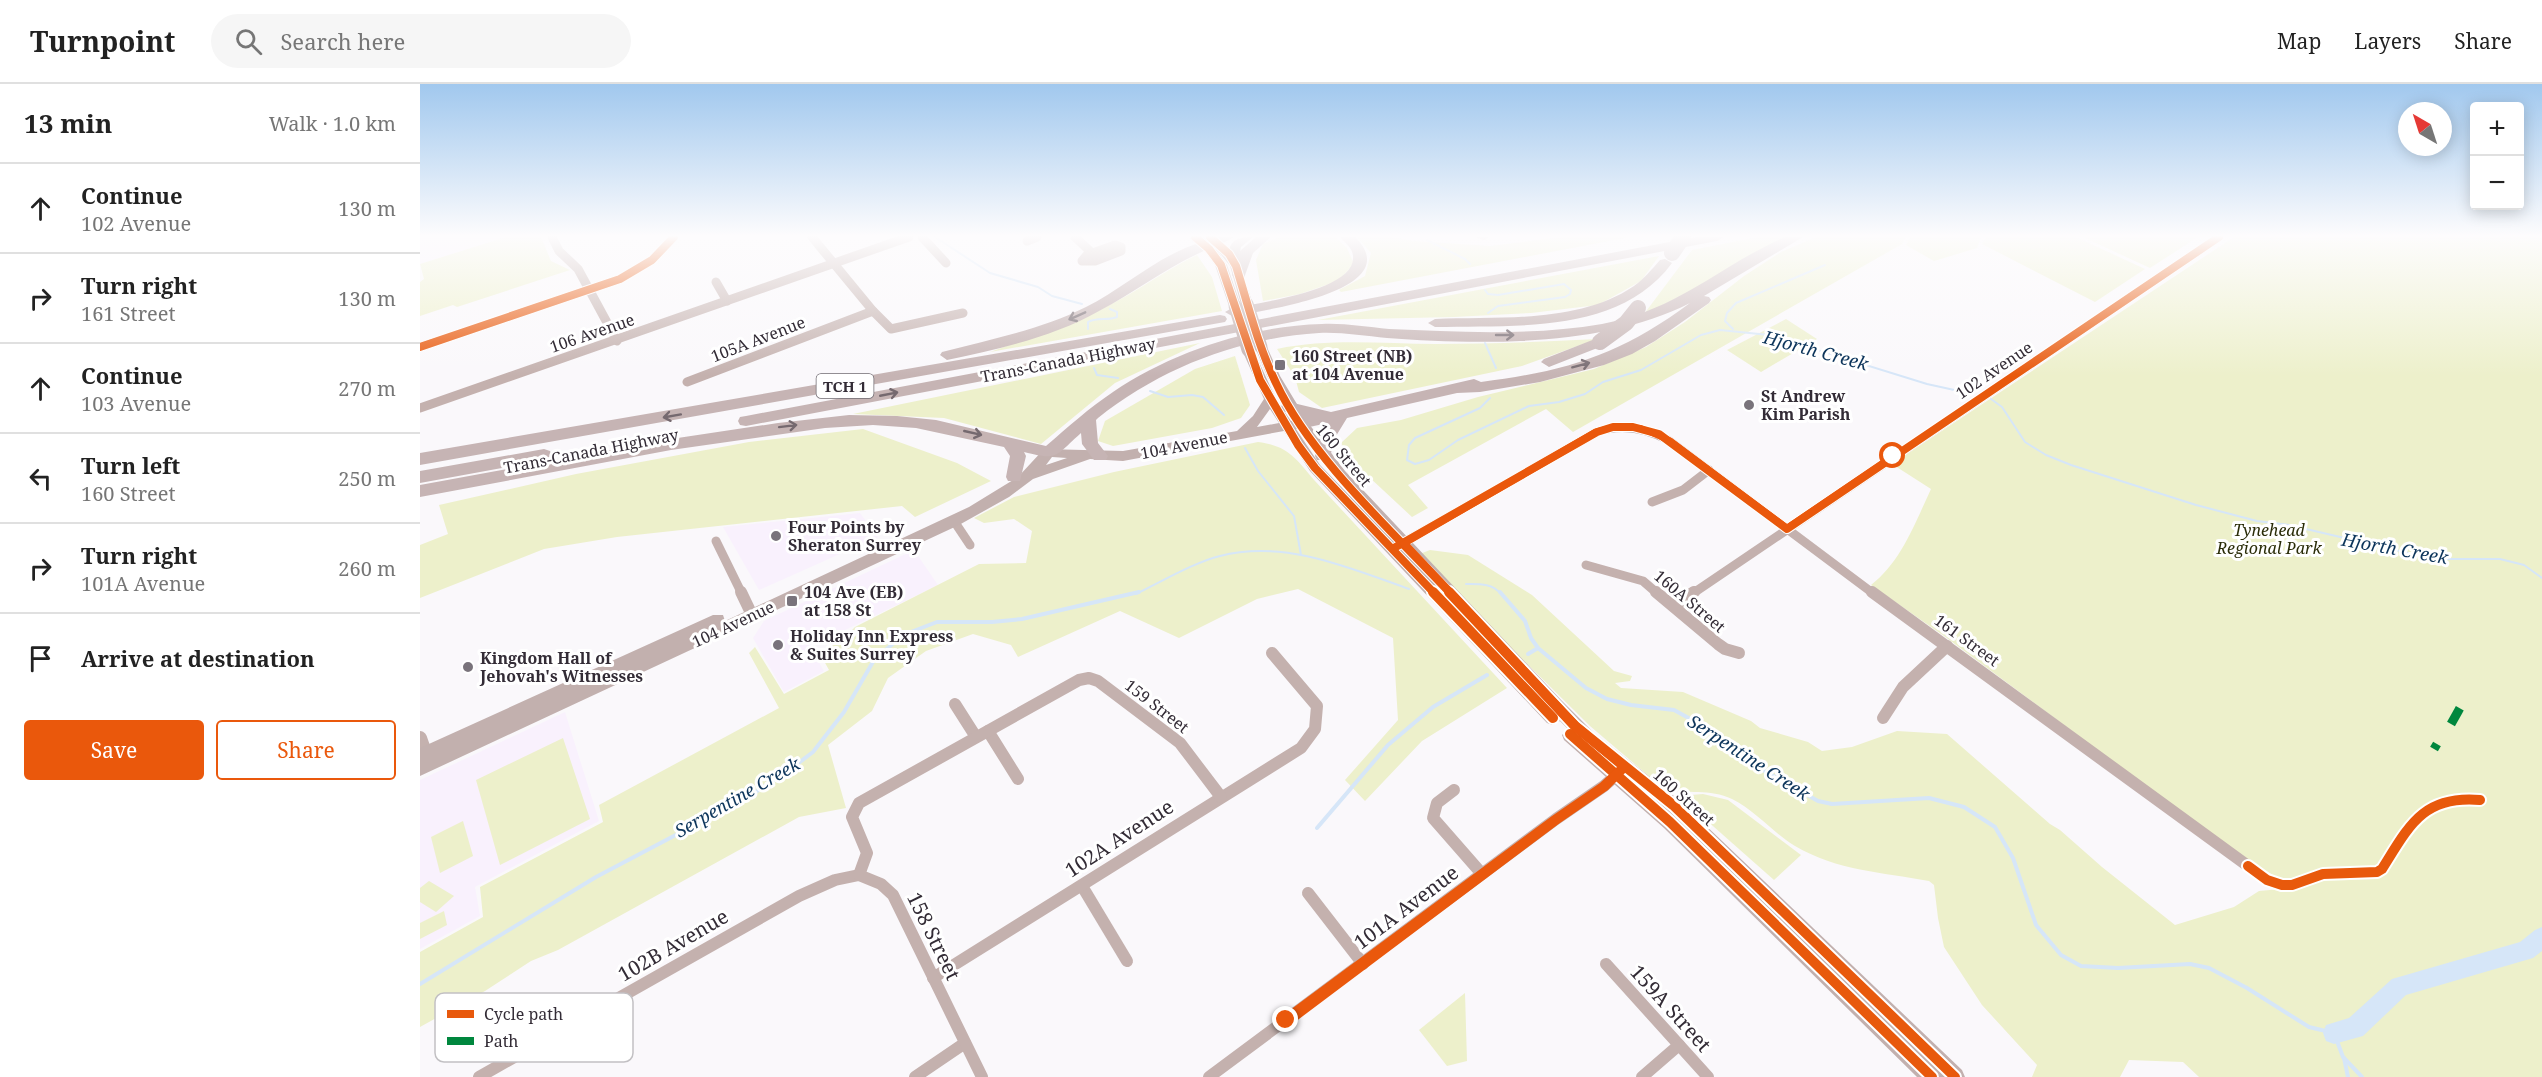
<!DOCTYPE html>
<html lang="en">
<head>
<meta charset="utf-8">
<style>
  body { margin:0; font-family:"Noto Serif",serif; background:#f6f6f6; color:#222 }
  .controls { position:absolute; right:18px; top:18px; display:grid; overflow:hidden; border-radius:6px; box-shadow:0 3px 15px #0003 }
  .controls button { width:54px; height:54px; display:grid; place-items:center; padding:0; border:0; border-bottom:2px solid #e0e0e0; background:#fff; color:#222; font:30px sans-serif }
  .compass { position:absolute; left:1978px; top:18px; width:54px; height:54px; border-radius:50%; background:#fff; box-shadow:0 3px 15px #0003; rotate:321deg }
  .stop { position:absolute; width:18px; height:18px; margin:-14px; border:4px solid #ea580c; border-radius:50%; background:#fff }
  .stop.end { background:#ea580c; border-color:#fff; box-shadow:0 2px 6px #0008 }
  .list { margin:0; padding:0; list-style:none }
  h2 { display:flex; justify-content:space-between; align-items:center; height:78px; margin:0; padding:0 24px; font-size:26px }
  h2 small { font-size:20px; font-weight:400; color:#767676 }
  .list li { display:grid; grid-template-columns:39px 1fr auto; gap:18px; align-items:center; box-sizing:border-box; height:90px; padding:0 24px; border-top:2px solid #e0e0e0 }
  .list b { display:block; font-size:22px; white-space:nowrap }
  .list p { margin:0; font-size:20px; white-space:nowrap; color:#767676 }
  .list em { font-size:20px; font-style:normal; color:#767676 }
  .actions { display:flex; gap:12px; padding:18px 24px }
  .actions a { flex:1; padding:14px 0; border:2px solid #ea580c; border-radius:6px; text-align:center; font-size:21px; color:#ea580c }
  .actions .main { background:#ea580c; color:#fff }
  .icon { flex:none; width:33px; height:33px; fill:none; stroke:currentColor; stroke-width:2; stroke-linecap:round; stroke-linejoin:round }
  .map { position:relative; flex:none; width:2122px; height:993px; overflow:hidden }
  header { display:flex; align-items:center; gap:36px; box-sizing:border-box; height:84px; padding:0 30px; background:#fff; border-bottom:2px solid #e0e0e0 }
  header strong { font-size:28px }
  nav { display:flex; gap:33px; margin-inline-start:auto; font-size:21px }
  .search { width:420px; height:54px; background:#f6f6f6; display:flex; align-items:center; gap:15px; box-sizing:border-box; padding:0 21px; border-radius:33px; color:#767676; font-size:22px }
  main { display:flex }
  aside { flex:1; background:#fff }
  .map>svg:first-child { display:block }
  .built { fill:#f9f1fd }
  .green { fill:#edf0cb }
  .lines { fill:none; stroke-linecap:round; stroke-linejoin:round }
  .stream-far1 { stroke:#d6e6f8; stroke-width:2 }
  .stream { stroke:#d6e6f8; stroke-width:4 }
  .river { fill:#d6e6f8; fill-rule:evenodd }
  .minor-far1 { stroke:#c4b1ae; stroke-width:9 }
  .minor { stroke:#c4b1ae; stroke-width:12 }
  .tertiary-far1 { stroke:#c4b1ae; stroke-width:10 }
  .tertiary { stroke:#c4b1ae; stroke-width:14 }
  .secondary { fill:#c2b0ae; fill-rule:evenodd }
  .motorway { fill:#c6b4b4; fill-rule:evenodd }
  .secondary-bridge { stroke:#c2b0ae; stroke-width:13 }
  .motorway-bridge { stroke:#c6b4b4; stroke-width:16 }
  .quiet { stroke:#00873e; stroke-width:9; stroke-dasharray:18 9; stroke-linecap:butt }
  .cycleway-far1-casing { stroke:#fff; stroke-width:10 }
  .cycleway-casing { stroke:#fff; stroke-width:14 }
  .cycleway-far1 { stroke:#e8590c; stroke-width:8 }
  .cycleway { stroke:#e8590c; stroke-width:10 }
  .oneway { stroke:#75696f }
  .route { fill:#ea580c }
  .poi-dot { fill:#79737b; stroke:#fff; stroke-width:2 }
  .labels { text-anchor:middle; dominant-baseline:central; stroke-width:6; stroke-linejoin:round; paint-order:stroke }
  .shield { fill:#fff; stroke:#706b72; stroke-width:1.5 }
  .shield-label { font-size:15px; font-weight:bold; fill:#332c36 }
  .street-label { font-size:16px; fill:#332c36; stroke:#fff }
  .poi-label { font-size:16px; font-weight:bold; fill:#332c36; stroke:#fff; text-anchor:start }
  .park-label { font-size:16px; font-style:italic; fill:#2a2c08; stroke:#fff }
  .water-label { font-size:18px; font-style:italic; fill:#0d355b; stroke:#fff }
  .near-street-label { font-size:20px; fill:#332c36; stroke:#fff }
  .key { fill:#fff; stroke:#c2c0c3; stroke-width:1.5 }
  .key-label { font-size:16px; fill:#332c36 }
</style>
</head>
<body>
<header>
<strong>Turnpoint</strong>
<div class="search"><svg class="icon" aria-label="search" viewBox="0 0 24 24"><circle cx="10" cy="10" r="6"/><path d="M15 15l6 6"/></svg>Search here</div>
<nav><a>Map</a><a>Layers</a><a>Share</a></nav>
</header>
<main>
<aside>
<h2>13 min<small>Walk · 1.0 km</small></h2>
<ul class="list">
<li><svg class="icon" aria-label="ahead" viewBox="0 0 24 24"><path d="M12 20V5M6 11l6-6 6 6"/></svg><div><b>Continue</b><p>102 Avenue</p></div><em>130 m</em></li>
<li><svg class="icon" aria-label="right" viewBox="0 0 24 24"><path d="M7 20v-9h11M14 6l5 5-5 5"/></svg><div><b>Turn right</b><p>161 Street</p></div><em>130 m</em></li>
<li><svg class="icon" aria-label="ahead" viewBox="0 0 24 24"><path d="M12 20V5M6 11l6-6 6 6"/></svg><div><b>Continue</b><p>103 Avenue</p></div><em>270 m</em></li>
<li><svg class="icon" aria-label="left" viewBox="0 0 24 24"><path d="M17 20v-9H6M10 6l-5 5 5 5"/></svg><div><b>Turn left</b><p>160 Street</p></div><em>250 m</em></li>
<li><svg class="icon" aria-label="right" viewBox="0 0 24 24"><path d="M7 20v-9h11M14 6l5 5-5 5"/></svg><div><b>Turn right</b><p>101A Avenue</p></div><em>260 m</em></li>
<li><svg class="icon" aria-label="arrive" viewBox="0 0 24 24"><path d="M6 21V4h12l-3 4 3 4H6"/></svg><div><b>Arrive at destination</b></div></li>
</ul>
<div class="actions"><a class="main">Save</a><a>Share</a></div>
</aside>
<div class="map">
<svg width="2122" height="993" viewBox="0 0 2122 993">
  <rect width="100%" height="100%" fill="#faf8fb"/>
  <g class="built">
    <polygon points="0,153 86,153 0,180"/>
    <polygon points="440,429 458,453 339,506 303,443"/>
    <polygon points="494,466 518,501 390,563 404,587 364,608 333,554 344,537"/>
    <polygon points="145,628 179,737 55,803 60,832 0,865 0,696"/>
  </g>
  <g class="green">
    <polygon points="86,153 121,153 131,177 150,186 37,223 33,221 0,232 0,198 4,195 0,180"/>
    <polygon points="860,153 915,153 927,164 934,180 918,197 880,210 843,217 836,176 843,160"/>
    <polygon points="937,153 972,153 994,157 1070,162 1142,153 1210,153 921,208 919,206 945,192 951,169"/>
    <polygon points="1338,153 1365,153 1311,183 1291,197 1224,230 1272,166"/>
    <polygon points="1396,153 1486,153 1482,160 1153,348 1126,325 988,401 1008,424 992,433 934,379 921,359 937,344 981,336 1058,313 1174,285 1226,263 1265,238 1324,192 1361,168"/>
    <polygon points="1490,153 1561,153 1557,164 1514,177 1486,161"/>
    <polygon points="1566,153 1656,153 1725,185 1675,218 1562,160"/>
    <polygon points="1663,153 1778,153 1730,184"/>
    <path d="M1814,153H2122V993H1779L1763,978L1709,976L1700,993H1612L1617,981L1562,921L1524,863L1518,834L1514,801L1509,797C1461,788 1418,787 1375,762C1353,749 1335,726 1312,715C1290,704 1266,711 1244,705L1170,642L997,471L1010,466L1048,471L1112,511L1194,587L1212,592L1210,597L1195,599L1201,604L1263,608L1331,637L1340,644L1388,658L1402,667L1432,663L1477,647L1527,650L1630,740L1640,746L1682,783L1755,841L1814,823L1839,807L1861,805L1855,792L1823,774L1524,552L1451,501C1481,478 1495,439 1511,405L1472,380Z"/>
    <path d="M777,171L792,193L802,227L570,268C617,251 665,236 708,211C732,197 752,183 777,171Z"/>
    <polygon points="1239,172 1221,197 1178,221 1111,229 1034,233 898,236"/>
    <polygon points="1366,235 1397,255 1341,288 1307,266"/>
    <path d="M1177,255L1102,282L902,324L879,308L875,293L857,265C910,254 963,260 1016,260C1070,260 1123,258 1177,255Z"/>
    <polygon points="780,259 695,299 621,360 524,334 433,330"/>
    <polygon points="815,272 830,321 821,334 792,344 693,362 678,357 685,337 775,285"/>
    <polygon points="443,345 537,379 571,397 495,433 482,422 197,453 124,465 0,514 0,461 28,450 19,421 156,390 329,358"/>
    <path d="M838,358C869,362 876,375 895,397L1087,604L1002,657L945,717L925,696L978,636L973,554L878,505L837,515L759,554L700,527L598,573L591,561L553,550L506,567L468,594L452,627L408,661L426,724L379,733L138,866L111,877L65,907L0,943V868L63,833L60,803L183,738L179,721L359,624L329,569L335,563L364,610L409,586L399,568L420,558L435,543L559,480L606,479L612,447L594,435L564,439L554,434L594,413L694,388Z"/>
    <polygon points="143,654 170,735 80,781 56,696"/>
    <polygon points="1283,710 1308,716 1381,771 1354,796 1259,712"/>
    <polygon points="43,737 53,772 20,789 11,753"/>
    <polygon points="9,797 34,812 16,828 0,818 0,804"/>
    <polygon points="24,827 27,841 0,855 0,839"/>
    <polygon points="1045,909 1047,977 1027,982 999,946"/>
  </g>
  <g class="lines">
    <g class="stream-far1">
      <polyline points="515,153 570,189 618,203 632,212 662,220"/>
      <polyline points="1007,156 1045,175 1050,180"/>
      <polyline points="1065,206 1068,210 1078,211 1144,200 1151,206 1150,210 1145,213 1078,222 1068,229"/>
      <path d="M668,245V238C677,233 688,237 697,233V228L690,225"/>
      <polyline points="1313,245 1305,237 1307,229 1316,219 1405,181"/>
      <polyline points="1065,259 1076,284"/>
      <polyline points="674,284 677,291 698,294"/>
      <polyline points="730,307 748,313 772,311 783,313 804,331"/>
      <polyline points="1070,314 1060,324 995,354 989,361 987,376 995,380 1009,376 1038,356 1109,322 1139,318 1165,310 1183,298 1221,286 1281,251 1300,246 1349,251 1507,300 1548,309"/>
      <polyline points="1571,315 1582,323 1605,358 1626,371 1651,381 1776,421 1837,437 1869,441 2014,475 2080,475 2104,481 2122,494"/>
      <polyline points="825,364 838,387 874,432 881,471"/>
      <path d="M1046,500C1060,500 1072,499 1081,510"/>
      <path d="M716,510C741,498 775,478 800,472C864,455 930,484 989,505"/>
    </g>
    <g class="stream">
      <polyline points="1080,508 1105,537 1111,554 1118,564 1166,604 1187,615 1211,621 1254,626 1287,644 1341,685 1398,717 1412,720 1509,714 1544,723 1575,743 1593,774 1616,841 1641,871 1661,882 1698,884 1770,880 1789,884 1827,904 1889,943 1914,949 1923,973 1942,993"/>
      <polyline points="1108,570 1118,564"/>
      <polyline points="897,744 968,661 1013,623 1067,591"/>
      <polyline points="0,900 176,793 326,714 364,690 393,668 424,628 454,576 483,551 517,538 572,538 602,535 719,508"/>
      <polyline points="1924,974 1928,993"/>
    </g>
    <polygon class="river" points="2122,843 2122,867 2113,874 1986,911 1943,952 1914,960 1906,957 1903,949 1906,941 1929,934 1972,895 2100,858 2115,846"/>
    <g class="minor-far1">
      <polyline points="132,153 139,167 158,185 197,257"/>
      <polyline points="392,153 453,227 471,245 543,229"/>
      <polyline points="502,153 526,179"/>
      <polyline points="655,153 672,169"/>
      <polyline points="607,157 617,153"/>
      <polygon points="695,161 701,163 701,167 675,177 662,177 667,171"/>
      <polyline points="296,198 307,217"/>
      <polyline points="0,263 200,195 232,176 254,153"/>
      <polyline points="267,298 453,227"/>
      <polyline points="0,324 489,153"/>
      <polyline points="1232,418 1263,406 1289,386"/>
      <polyline points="534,437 550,461"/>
      <polyline points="296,457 322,510"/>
      <path d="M979,461L1177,348C1202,339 1225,344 1248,356L1454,510"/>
      <polyline points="1166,481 1223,497 1238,510"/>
      <polyline points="1272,510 1799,153"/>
    </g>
    <g class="minor">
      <polyline points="321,508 332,531"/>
      <polyline points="1236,508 1298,560 1305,565 1319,569"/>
      <polyline points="1452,508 1828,782"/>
      <polyline points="1255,521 1274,508"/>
      <polyline points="535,620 556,653"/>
      <polyline points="1463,634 1483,603 1527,562"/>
      <polyline points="568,647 598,695"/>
      <polyline points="1034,706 1017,719 1013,734 1062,790"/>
      <polyline points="662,802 707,877"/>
      <polyline points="888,809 943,880"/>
      <polyline points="1186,880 1288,993"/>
      <polyline points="513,894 881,664 895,645 897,622 852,569"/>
      <polyline points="59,993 379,812 415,796 439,791"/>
      <polyline points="495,993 545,959"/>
      <polyline points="562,993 473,811 461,800 439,791 447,769 432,733 439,719 659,596 669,594 678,597 760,659 801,713"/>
      <polyline points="789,993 1136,735 1184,702 1201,687"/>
      <polyline points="1222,993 1259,961"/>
    </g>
    <polyline class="tertiary-far1" points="775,153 786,161"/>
    <polyline class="tertiary" points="0,654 8,677"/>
    <g class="secondary">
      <path d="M798,153H814L803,159L809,166C812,154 822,153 833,153L821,163L818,177L833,220L831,223L827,224L821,220L810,182L794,162L807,181L821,222L815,226L809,222L795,181L780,161Z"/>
      <polygon points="1055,153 1070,153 1064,156"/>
      <path d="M841,259L847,263L860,292L889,340L925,387L1141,616L1173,648L1259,716L1542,986L1545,993H1497L1244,744L1144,656L1142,651L1148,645L1140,637L1133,641L1127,639L890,387L864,347L703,377L670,375L613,395L589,413L539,441L0,692V664L293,531H303L305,537L549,423L598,393L624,365L703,367L817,347L833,332L844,315L822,266L824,263H832L856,315L871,337H873L847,292L835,263ZM850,325L859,339L837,343ZM878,344L916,394L957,440L900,381L876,345ZM632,373L647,374L626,381Z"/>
    </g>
    <g class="motorway">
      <polygon points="836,153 851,153 833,169 824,194 814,194 812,191 820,167"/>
      <path d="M920,153H935C990,207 840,227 812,232L805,228L812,224C836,219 937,207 933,172C932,163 925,159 920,153Z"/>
      <polygon points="1276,153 1304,153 1297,157 326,342 320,341 318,337 320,333 326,332"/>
      <path d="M1365,153H1383L1284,212L1289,213L1291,216L1289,219L1235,257L1212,270L1184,281L1120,298L1060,308L1037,309L927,334L916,352L909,376H897L895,372L900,352L908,339L880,345L874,344L872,340L874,336L884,334L863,327L861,323L863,319L869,318L911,328L1054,295L1061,298C1147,287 1200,271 1270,219C1184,263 1062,261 967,254C944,252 922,248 899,249C819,254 741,284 678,334L676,336L678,359L688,372L686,376H674L662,360L661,349C635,372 639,377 604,368L606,372L600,397H588L586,393L590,372L584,363L496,344L453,341L405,344L251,366L0,413V401L251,355L358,339L429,331L477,332L516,336L626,362C648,343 669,324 693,308C752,268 830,242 902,240C925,239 946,243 969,245C1039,248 1112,252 1182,240C1258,226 1299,182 1365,153Z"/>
      <path d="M786,157L791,158L793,161L791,164C751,180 717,207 679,227C633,253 579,265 527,276L520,271L522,268C571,255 620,246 666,223C706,203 742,168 786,157Z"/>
      <path d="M1245,175L1252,179C1199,251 1094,241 1015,243L1008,239L1015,235C1079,232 1158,240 1214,202C1224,195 1232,185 1240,176Z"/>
      <polygon points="800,231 805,232 807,235 805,238 0,381 0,369"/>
      <polygon points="1180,253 1187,258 1185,261 1134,281 1129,283 1121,278 1124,275"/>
      <polygon points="124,365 130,367 132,371 130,375 0,399 0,387"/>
    </g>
    <g class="secondary-bridge">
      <polyline points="827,220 841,263"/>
      <polyline points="815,222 828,266"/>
    </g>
    <g class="motorway-bridge">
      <polyline points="1252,169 1263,153"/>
      <polyline points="1180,258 1206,239 1218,224"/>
    </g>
    <g class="quiet">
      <polyline points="2031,640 2040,624"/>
      <polyline points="2014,665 2017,660"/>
    </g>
    <defs>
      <g id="cycleway-far1">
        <polyline points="775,153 789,165 801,181 840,296 878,361 895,384 1015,510"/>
        <path d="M790,153L809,170L816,182C828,221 838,262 856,299C891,374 974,449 1031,510"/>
        <polyline points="0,263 200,195 232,176 254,153"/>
        <polyline points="974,464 1177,348 1193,343 1213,343 1239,350 1367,445 1799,153"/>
      </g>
      <g id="cycleway">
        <polyline points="1013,508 1133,634"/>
        <polyline points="1029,508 1155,642 1253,721 1535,993"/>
        <polyline points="1150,650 1250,738 1512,993"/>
        <path d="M1828,782L1847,796L1862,801H1872L1903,790L1957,788L1962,785C1989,742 2003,711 2060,716"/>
      </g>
    </defs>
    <use href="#cycleway-far1" class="cycleway-far1-casing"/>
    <use href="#cycleway" class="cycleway-casing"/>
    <use href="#cycleway-far1" class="cycleway-far1"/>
    <use href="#cycleway" class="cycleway"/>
  </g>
  <defs><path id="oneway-shaft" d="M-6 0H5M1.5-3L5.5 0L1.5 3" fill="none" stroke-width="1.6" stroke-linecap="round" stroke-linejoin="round" transform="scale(1.5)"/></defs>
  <g class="oneway">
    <use href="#oneway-shaft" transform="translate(657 232) rotate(156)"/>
    <use href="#oneway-shaft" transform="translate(1085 251)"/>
    <use href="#oneway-shaft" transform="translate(1161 281) rotate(-15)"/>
    <use href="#oneway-shaft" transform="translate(469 310) rotate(-11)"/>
    <use href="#oneway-shaft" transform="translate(252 332) rotate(170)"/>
    <use href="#oneway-shaft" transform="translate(368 342) rotate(-7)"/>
    <use href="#oneway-shaft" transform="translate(553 349) rotate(13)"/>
  </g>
  <linearGradient id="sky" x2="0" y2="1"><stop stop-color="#a1c8ee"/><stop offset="0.52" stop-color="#fdfcfd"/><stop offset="1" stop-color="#fdfcfd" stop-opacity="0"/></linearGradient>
  <rect width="2122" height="292" fill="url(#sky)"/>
  <polygon class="route" points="1193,340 1221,341 1252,354 1367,440 1470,370 1478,372 1366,448 1245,358 1220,347 1193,346 1180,350 990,460 1159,639 1211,683 1188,706 1140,739 871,941 866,943 862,941 860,936 862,932 1132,732 1180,699 1197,683 1151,645 979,459 1174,345"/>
  <g class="poi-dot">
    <rect x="854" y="275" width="12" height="12" rx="3"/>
    <circle cx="1329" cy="321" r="6"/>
    <circle cx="356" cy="452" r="6"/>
    <rect x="366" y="511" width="12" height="12" rx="3"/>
    <circle cx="358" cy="561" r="6"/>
    <circle cx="48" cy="583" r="6"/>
  </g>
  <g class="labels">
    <rect class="shield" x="396.5" y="290" width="57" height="24" rx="4.5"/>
    <g class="shield-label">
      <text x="425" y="302">TCH 1</text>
    </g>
    <g class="street-label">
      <text transform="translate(172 249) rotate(-19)">106 Avenue</text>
      <text transform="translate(338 255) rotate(-21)">105A Avenue</text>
      <text transform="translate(648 276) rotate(-11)">Trans-Canada Highway</text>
      <text transform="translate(1574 286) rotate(-34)">102 Avenue</text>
      <text transform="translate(764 361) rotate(-11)">104 Avenue</text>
      <text transform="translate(171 367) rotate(-11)">Trans-Canada Highway</text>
      <text transform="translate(924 371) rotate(50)">160 Street</text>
      <text transform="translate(1270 517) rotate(40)">160A Street</text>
      <text transform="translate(313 540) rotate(-25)">104 Avenue</text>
      <text transform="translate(1547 556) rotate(36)">161 Street</text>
      <text transform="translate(737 622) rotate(38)">159 Street</text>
      <text transform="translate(1264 713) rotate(42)">160 Street</text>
    </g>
    <g class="poi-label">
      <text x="872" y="272">160 Street (NB)<tspan x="872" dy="18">at 104 Avenue</tspan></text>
      <text x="1341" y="312">St Andrew<tspan x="1341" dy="18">Kim Parish</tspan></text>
      <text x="368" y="443">Four Points by<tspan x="368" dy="18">Sheraton Surrey</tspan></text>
      <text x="384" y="508">104 Ave (EB)<tspan x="384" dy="18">at 158 St</tspan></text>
      <text x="370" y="552">Holiday Inn Express<tspan x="370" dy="18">&amp; Suites Surrey</tspan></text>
      <text x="60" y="574">Kingdom Hall of<tspan x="60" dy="18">Jehovah's Witnesses</tspan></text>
    </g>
    <g class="park-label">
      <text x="1849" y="446">Tynehead<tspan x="1849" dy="18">Regional Park</tspan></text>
    </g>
    <g class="water-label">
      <text transform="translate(1396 266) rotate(15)">Hjorth Creek</text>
      <text transform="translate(1975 464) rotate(10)">Hjorth Creek</text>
      <text transform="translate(1329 673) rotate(33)">Serpentine Creek</text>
      <text transform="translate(317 713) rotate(-30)">Serpentine Creek</text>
    </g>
    <g class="near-street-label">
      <text transform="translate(699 754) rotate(-33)">102A Avenue</text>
      <text transform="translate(986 823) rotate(-37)">101A Avenue</text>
      <text transform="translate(514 852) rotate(64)">158 Street</text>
      <text transform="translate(253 861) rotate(-30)">102B Avenue</text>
      <text transform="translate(1251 924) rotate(48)">159A Street</text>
    </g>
  </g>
  <rect x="15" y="909" width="198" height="69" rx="9" class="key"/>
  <rect x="27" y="926" width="27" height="8" fill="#e8590c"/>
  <rect x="27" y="953" width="27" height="8" fill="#00873e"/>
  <g class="key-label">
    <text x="64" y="936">Cycle path</text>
    <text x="64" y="963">Path</text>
  </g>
</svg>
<div class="controls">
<button>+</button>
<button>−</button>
</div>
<svg class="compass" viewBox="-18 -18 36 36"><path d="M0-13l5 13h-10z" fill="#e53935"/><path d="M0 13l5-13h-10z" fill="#767676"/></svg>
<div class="stop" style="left:1473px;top:372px"></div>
<div class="stop end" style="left:866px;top:936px"></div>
</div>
</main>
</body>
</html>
